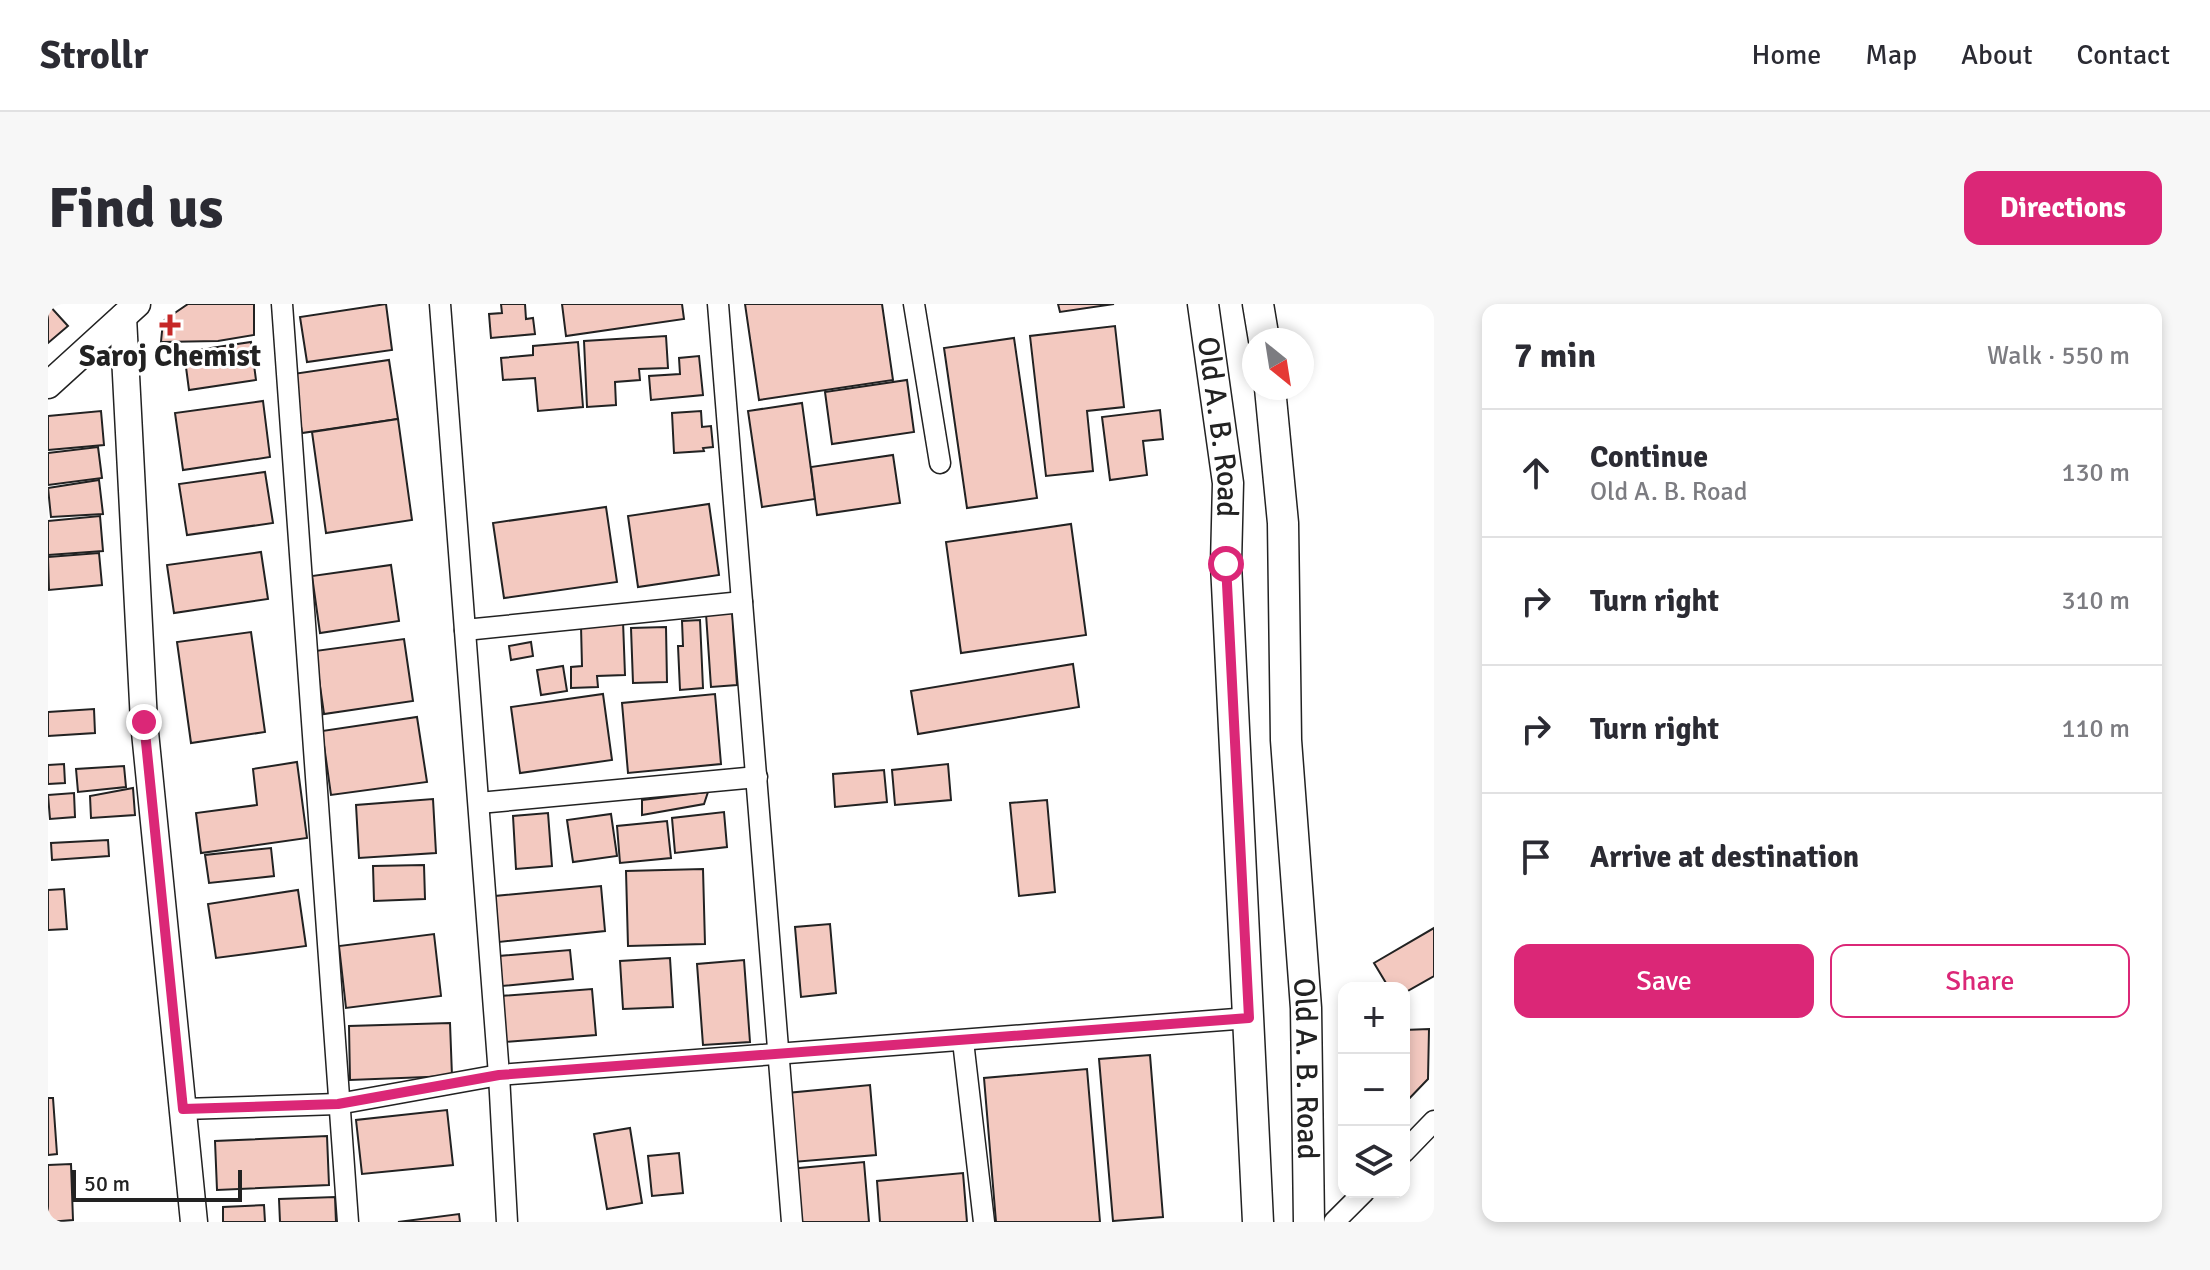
<!DOCTYPE html>
<html lang="en">
<head>
<meta charset="utf-8">
<style>
  body { margin:0; font-family:Signika,sans-serif; background:#f7f7f7; color:#2b2b33 }
  .controls { position:absolute; right:24px; bottom:24px; display:grid; overflow:hidden; border-radius:16px; box-shadow:0 4px 12px #0003 }
  .controls button { width:72px; height:72px; display:grid; place-items:center; padding:0; border:0; border-bottom:2px solid #e1e1e2; background:#fff; color:#2b2b33; font:40px sans-serif }
  .compass { position:absolute; left:1194px; top:24px; width:72px; height:72px; border-radius:50%; background:#fff; box-shadow:0 4px 12px #0003; rotate:150deg }
  .scale { position:absolute; left:24px; bottom:20px; width:170px; box-sizing:border-box; padding-left:8px; border:4px solid #222; border-top:0; font-size:22px; line-height:28px; white-space:nowrap; color:#222; -webkit-text-stroke:6px #fff; paint-order:stroke }
  .stop { position:absolute; width:24px; height:24px; margin:-18px; border:6px solid #db2777; border-radius:50%; background:#fff }
  .stop.end { background:#db2777; border-color:#fff; box-shadow:0 2px 8px #0008 }
  .list { margin:0; padding:0; list-style:none }
  h2 { display:flex; justify-content:space-between; align-items:center; height:104px; margin:0; padding:0 32px; font-size:34px }
  h2 small { font-size:26px; font-weight:400; color:#7c7c81 }
  .list li { display:grid; grid-template-columns:52px 1fr auto; gap:24px; align-items:center; box-sizing:border-box; height:128px; padding:0 32px; border-top:2px solid #e1e1e2 }
  .list b { display:block; font-size:30px; white-space:nowrap }
  .list p { margin:0; font-size:26px; white-space:nowrap; color:#7c7c81 }
  .list em { font-size:26px; font-style:normal; color:#7c7c81 }
  .actions { display:flex; gap:16px; padding:24px 32px }
  .actions a { flex:1; padding:18px 0; border:2px solid #db2777; border-radius:16px; text-align:center; font-size:28px; color:#db2777 }
  .actions .main { background:#db2777; color:#fff }
  .icon { flex:none; width:44px; height:44px; fill:none; stroke:currentColor; stroke-width:2; stroke-linecap:round; stroke-linejoin:round }
  .map { position:relative; flex:none; width:1386px; height:918px; overflow:hidden; border-radius:16px }
  header { display:flex; align-items:center; gap:48px; box-sizing:border-box; height:112px; padding:0 40px; background:#fff; border-bottom:2px solid #e1e1e2 }
  header strong { font-size:38px }
  nav { display:flex; gap:44px; margin-inline-start:auto; font-size:28px }
  .intro { display:flex; align-items:center; justify-content:space-between; box-sizing:border-box; height:192px; padding:0 48px }
  h1 { margin:0; font-size:56px }
  .button { padding:20px 36px; border-radius:16px; background:#db2777; color:#fff; font-size:28px; font-weight:700 }
  main { display:flex; gap:48px; padding:0 48px }
  aside { flex:1; background:#fff; border-radius:16px; box-shadow:0 4px 12px #0003 }
  .map>svg:first-child { display:block }
  .building { fill:#f3c9c0; stroke:#222; stroke-width:2 }
  .lines { fill:none; stroke-linecap:round; stroke-linejoin:round }
  .minor-casing { stroke:#222; stroke-width:23 }
  .tertiary-casing { stroke:#222; stroke-width:29 }
  .secondary-casing { stroke:#222; stroke-width:33 }
  .minor { stroke:#fff; stroke-width:20 }
  .tertiary { stroke:#fff; stroke-width:26 }
  .secondary { stroke:#fff; stroke-width:30 }
  .route { stroke:#db2777; stroke-width:10 }
  .poi-dot { fill:#c62828; stroke:#fff; stroke-width:3 }
  .labels { text-anchor:middle; dominant-baseline:central; stroke-width:6; stroke-linejoin:round; paint-order:stroke }
  .poi-label { font-size:30px; font-weight:bold; fill:#222; stroke:#fff }
  .street-label { font-size:30px; fill:#222; stroke:#fff }
</style>
</head>
<body>
<header>
<strong>Strollr</strong>
<nav><a>Home</a><a>Map</a><a>About</a><a>Contact</a></nav>
</header>
<div class="intro"><h1>Find us</h1><a class="button">Directions</a></div>
<main>
<div class="map">
<svg width="1386" height="918" viewBox="0 0 1386 918">
  <rect width="100%" height="100%" fill="#fff"/>
  <g class="building">
    <polygon points="0,0 20,22 0,39"/>
    <polygon points="140,0 206,0 206,31 170,37 113,38 115,17"/>
    <polygon points="338,0 344,46 259,58 252,13"/>
    <polygon points="453,0 477,0 478,15 485,14 487,30 443,34 441,10 454,9"/>
    <polygon points="514,0 634,0 636,15 518,32"/>
    <polygon points="697,0 834,0 845,76 711,96"/>
    <polygon points="1010,0 1066,0 1012,8"/>
    <polygon points="1067,22 1076,103 1039,107 1045,167 998,172 982,32"/>
    <polygon points="618,32 620,64 591,65 592,76 567,78 568,101 539,103 536,37"/>
    <polygon points="966,34 989,194 919,204 896,44"/>
    <polygon points="203,38 208,76 141,86 136,48"/>
    <polygon points="530,38 535,103 490,107 487,74 455,76 453,54 485,51 485,42"/>
    <polygon points="651,52 655,91 603,96 601,72 632,70 631,54"/>
    <polygon points="341,56 350,115 254,129 245,70"/>
    <polygon points="859,76 866,128 784,140 777,88"/>
    <polygon points="215,97 222,153 135,166 127,109"/>
    <polygon points="754,99 767,195 714,203 700,107"/>
    <polygon points="1112,106 1115,135 1095,137 1099,171 1062,176 1054,113"/>
    <polygon points="53,107 56,141 0,146 0,112"/>
    <polygon points="653,107 654,123 663,122 665,143 655,144 656,147 626,149 624,109"/>
    <polygon points="350,115 364,216 278,229 264,128"/>
    <polygon points="50,143 54,174 0,181 0,149"/>
    <polygon points="845,151 852,199 769,211 763,163"/>
    <polygon points="217,168 225,219 139,231 131,180"/>
    <polygon points="51,176 55,210 3,213 0,184"/>
    <polygon points="661,200 671,271 590,283 580,212"/>
    <polygon points="558,203 569,278 456,294 445,219"/>
    <polygon points="52,212 55,247 0,251 0,217"/>
    <polygon points="1023,220 1038,331 913,349 898,238"/>
    <polygon points="213,248 220,295 126,309 119,261"/>
    <polygon points="51,249 54,281 1,286 0,253"/>
    <polygon points="343,261 351,317 272,329 264,272"/>
    <polygon points="684,308 689,381 663,383 658,310"/>
    <polygon points="652,316 655,384 632,386 630,342 635,342 634,317"/>
    <polygon points="575,317 577,371 549,372 550,383 523,384 523,363 534,362 533,322"/>
    <polygon points="618,323 619,378 585,379 583,324"/>
    <polygon points="203,328 217,428 143,439 129,338"/>
    <polygon points="356,335 365,397 276,410 267,347"/>
    <polygon points="483,338 485,352 463,356 461,342"/>
    <polygon points="1025,360 1031,403 870,430 863,387"/>
    <polygon points="515,362 519,387 493,391 489,366"/>
    <polygon points="555,390 564,456 472,469 463,403"/>
    <polygon points="667,390 673,460 580,469 574,399"/>
    <polygon points="46,405 47,429 0,432 0,408"/>
    <polygon points="369,413 379,478 283,491 274,427"/>
    <polygon points="249,458 259,534 153,549 148,509 209,501 205,465"/>
    <polygon points="16,460 17,479 0,480 0,461"/>
    <polygon points="900,460 903,496 847,501 844,466"/>
    <polygon points="76,462 78,483 30,488 28,465"/>
    <polygon points="836,466 839,498 787,503 785,470"/>
    <polygon points="85,484 87,511 43,514 42,492"/>
    <polygon points="660,488 656,500 594,511 594,496"/>
    <polygon points="26,489 27,513 2,515 0,491"/>
    <polygon points="385,495 388,549 311,554 308,501"/>
    <polygon points="999,496 1007,588 971,592 962,499"/>
    <polygon points="676,508 679,543 627,549 624,514"/>
    <polygon points="500,509 504,562 468,565 465,512"/>
    <polygon points="563,510 569,552 525,558 519,516"/>
    <polygon points="619,517 623,554 572,559 569,522"/>
    <polygon points="60,536 61,552 4,556 3,539"/>
    <polygon points="223,544 226,572 161,579 157,551"/>
    <polygon points="376,561 377,595 326,597 325,562"/>
    <polygon points="655,565 657,640 580,642 578,567"/>
    <polygon points="553,582 557,627 451,638 447,592"/>
    <polygon points="16,585 19,625 0,626 0,586"/>
    <polygon points="250,586 258,642 168,654 160,600"/>
    <polygon points="782,620 788,689 753,693 747,623"/>
    <polygon points="1386,624 1386,672 1356,689 1356,684 1341,684 1326,659"/>
    <polygon points="386,630 393,692 298,704 291,642"/>
    <polygon points="522,646 525,675 454,682 451,652"/>
    <polygon points="622,654 625,703 575,705 572,657"/>
    <polygon points="696,656 702,738 655,741 649,660"/>
    <polygon points="544,685 548,731 456,738 452,692"/>
    <polygon points="402,719 404,772 302,776 301,722"/>
    <polygon points="1381,725 1380,775 1356,800 1356,726"/>
    <polygon points="1102,751 1115,913 1065,917 1051,755"/>
    <polygon points="1039,765 1052,918 948,918 936,774"/>
    <polygon points="822,781 828,851 745,858 739,789"/>
    <polygon points="0,794 5,794 9,850 0,851"/>
    <polygon points="399,806 405,861 314,870 308,816"/>
    <polygon points="582,824 594,899 559,905 546,830"/>
    <polygon points="279,832 281,881 169,886 167,837"/>
    <polygon points="631,849 635,889 604,892 600,852"/>
    <polygon points="816,858 821,918 745,918 741,865"/>
    <polygon points="23,860 25,916 0,918 0,861"/>
    <polygon points="915,869 919,918 832,918 829,877"/>
    <polygon points="287,893 288,918 232,918 231,895"/>
    <polygon points="216,901 217,918 175,918 175,903"/>
    <polygon points="411,910 412,918 350,918"/>
  </g>
  <g class="lines">
    <defs>
      <g id="minor">
        <polyline points="234,0 300,918"/>
        <polyline points="392,0 451,771 459,918"/>
        <polyline points="670,0 744,918"/>
        <polyline points="866,0 892,159"/>
        <polyline points="417,326 694,298"/>
        <polyline points="431,499 709,473"/>
        <polyline points="915,737 936,918"/>
        <polyline points="135,805 290,800 451,771 1201,714"/>
        <polyline points="1356,848 1386,817"/>
        <polyline points="1286,918 1316,888"/>
      </g>
      <g id="tertiary">
        <polyline points="75,13 96,418 146,918"/>
        <polyline points="0,81 89,0"/>
      </g>
      <g id="secondary">
        <path id="s1" d="M1155,0L1180,179L1178,260L1210,918"/>
        <polyline points="1210,0 1216,36"/>
        <path id="s2" d="M1222,84L1235,219L1238,436L1258,704L1261,918"/>
      </g>
    </defs>
    <use href="#minor" class="minor-casing"/>
    <use href="#tertiary" class="tertiary-casing"/>
    <use href="#secondary" class="secondary-casing"/>
    <use href="#minor" class="minor"/>
    <use href="#tertiary" class="tertiary"/>
    <use href="#secondary" class="secondary"/>
  </g>
  <g class="lines">
    <polyline class="route" points="96,418 135,805 290,800 451,771 1201,714 1178,260"/>
  </g>
  <path class="poi-dot" d="M118 9h8v8h8v8h-8v8h-8v-8h-8v-8h8z"/>
  <g class="labels">
    <g class="poi-label">
      <text x="122" y="52">Saroj Chemist</text>
    </g>
    <g class="street-label">
      <text stroke="none"><textPath href="#s1" startOffset="124">Old A. B. Road</textPath></text>
      <text stroke="none"><textPath href="#s2" startOffset="682">Old A. B. Road</textPath></text>
    </g>
  </g>
</svg>
<div class="controls">
<button>+</button>
<button>−</button>
<button><svg class="icon" aria-label="layers" viewBox="0 0 24 24"><path d="M12 4l9 5-9 5-9-5zM3 14l9 5 9-5"/></svg></button>
</div>
<svg class="compass" viewBox="-18 -18 36 36"><path d="M0-13l5 13h-10z" fill="#e53935"/><path d="M0 13l5-13h-10z" fill="#7c7c81"/></svg>
<div class="scale">50 m</div>
<div class="stop" style="left:1178px;top:260px"></div>
<div class="stop end" style="left:96px;top:418px"></div>
</div>
<aside>
<h2>7 min<small>Walk · 550 m</small></h2>
<ul class="list">
<li><svg class="icon" aria-label="ahead" viewBox="0 0 24 24"><path d="M12 20V5M6 11l6-6 6 6"/></svg><div><b>Continue</b><p>Old A. B. Road</p></div><em>130 m</em></li>
<li><svg class="icon" aria-label="right" viewBox="0 0 24 24"><path d="M7 20v-9h11M14 6l5 5-5 5"/></svg><div><b>Turn right</b></div><em>310 m</em></li>
<li><svg class="icon" aria-label="right" viewBox="0 0 24 24"><path d="M7 20v-9h11M14 6l5 5-5 5"/></svg><div><b>Turn right</b></div><em>110 m</em></li>
<li><svg class="icon" aria-label="arrive" viewBox="0 0 24 24"><path d="M6 21V4h12l-3 4 3 4H6"/></svg><div><b>Arrive at destination</b></div></li>
</ul>
<div class="actions"><a class="main">Save</a><a>Share</a></div>
</aside>
</main>
</body>
</html>
